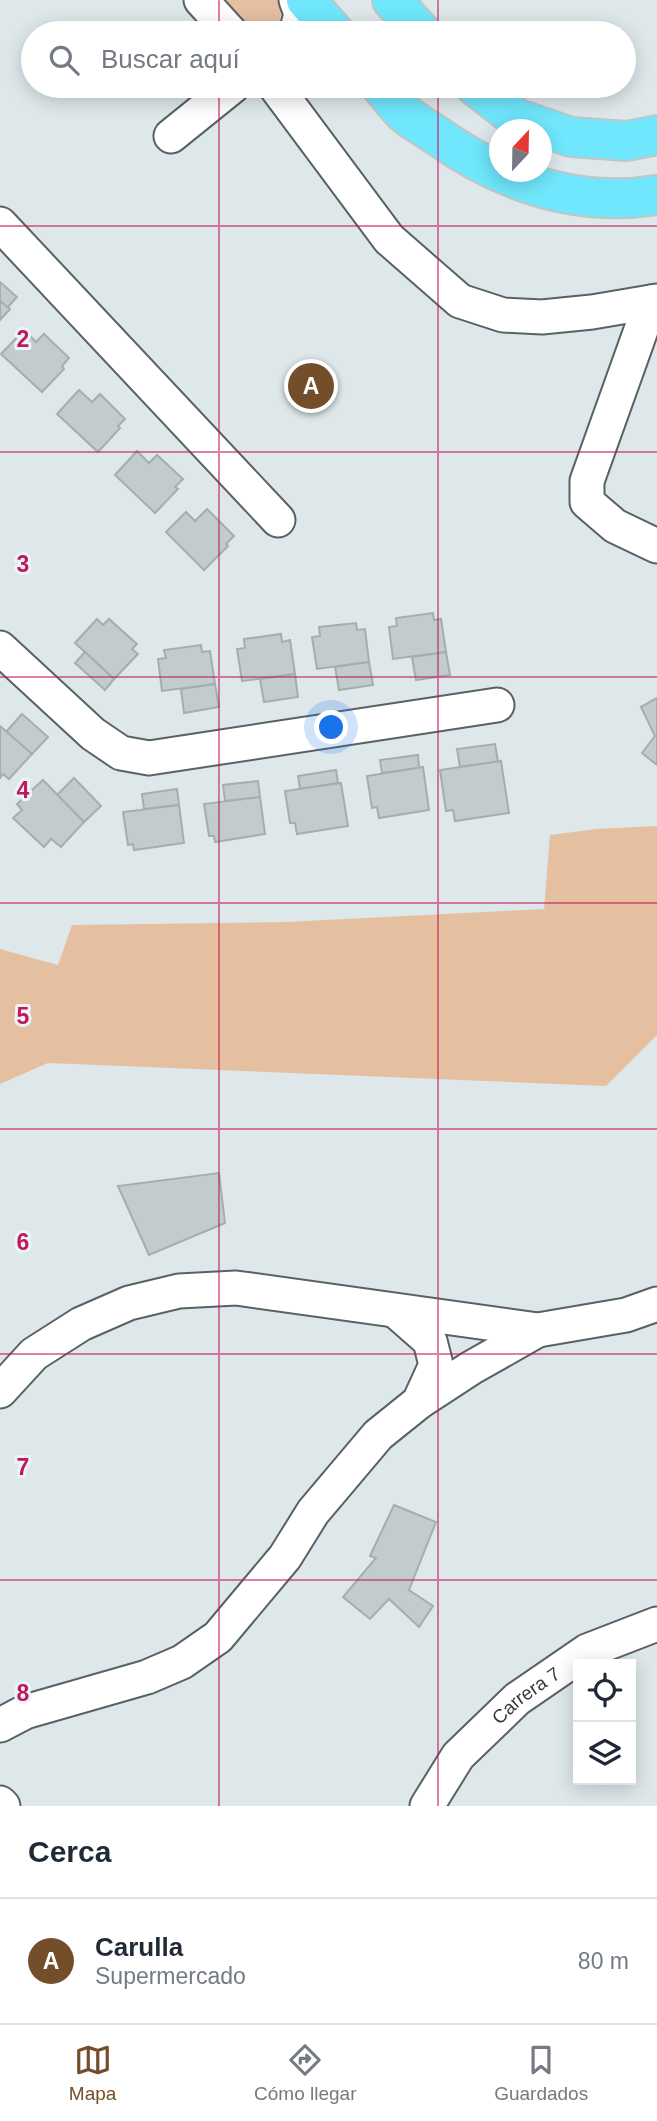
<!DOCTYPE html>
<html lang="es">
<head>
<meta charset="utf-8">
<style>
  body { margin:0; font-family:Helvetica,sans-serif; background:#f2f2f3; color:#1f2937 }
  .controls { position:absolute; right:21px; bottom:21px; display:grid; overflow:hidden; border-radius:0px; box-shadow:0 4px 18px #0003 }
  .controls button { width:63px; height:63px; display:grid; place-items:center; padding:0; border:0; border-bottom:2px solid #e0e1e3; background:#fff; color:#1f2937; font:35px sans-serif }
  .compass { position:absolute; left:489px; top:119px; width:63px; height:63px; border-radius:50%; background:#fff; box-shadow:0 4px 18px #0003; rotate:22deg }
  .you { position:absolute; left:332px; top:728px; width:24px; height:24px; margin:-18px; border:5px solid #fff; border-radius:50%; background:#1a73e8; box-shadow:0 0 0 10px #1a73e833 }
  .badge { display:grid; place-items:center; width:46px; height:46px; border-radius:50%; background:#744e2b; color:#fff; font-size:23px; font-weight:700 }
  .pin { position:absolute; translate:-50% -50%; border:4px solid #fff; box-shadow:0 2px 7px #0006 }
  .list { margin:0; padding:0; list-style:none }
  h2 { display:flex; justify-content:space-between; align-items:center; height:91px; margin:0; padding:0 28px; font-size:30px }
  h2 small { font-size:23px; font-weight:400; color:#747a83 }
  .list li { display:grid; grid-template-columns:46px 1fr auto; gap:21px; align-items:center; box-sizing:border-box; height:126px; padding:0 28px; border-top:2px solid #e0e1e3 }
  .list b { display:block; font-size:26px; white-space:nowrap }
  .list p { margin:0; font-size:23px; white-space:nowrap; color:#747a83 }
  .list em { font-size:23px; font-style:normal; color:#747a83 }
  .icon { flex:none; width:38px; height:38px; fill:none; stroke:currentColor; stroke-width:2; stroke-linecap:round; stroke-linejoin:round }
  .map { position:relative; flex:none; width:657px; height:1806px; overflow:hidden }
  .search { position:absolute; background:#fff; box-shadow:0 4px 18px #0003; left:21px; right:21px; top:21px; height:77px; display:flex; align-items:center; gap:18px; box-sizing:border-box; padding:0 24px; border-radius:38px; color:#747a83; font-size:26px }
  .sheet { height:217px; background:#fff }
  nav { display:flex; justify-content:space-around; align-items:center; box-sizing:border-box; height:98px; border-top:2px solid #e0e1e3; background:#fff; font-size:19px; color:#747a83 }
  nav a { display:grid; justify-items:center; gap:4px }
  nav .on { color:#744e2b }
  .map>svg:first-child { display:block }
  .green { fill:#e4c0a1 }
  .building { fill:#c2cccf; stroke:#a4aeb1; stroke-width:2 }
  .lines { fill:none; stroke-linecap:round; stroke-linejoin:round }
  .minor-casing { stroke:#586164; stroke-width:37 }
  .major-casing { stroke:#c3c5c5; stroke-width:42 }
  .minor { stroke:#fff; stroke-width:33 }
  .major { stroke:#70e7fc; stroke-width:38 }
  .grid { fill:none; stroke:#c2185b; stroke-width:2; stroke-opacity:0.55 }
  .labels { text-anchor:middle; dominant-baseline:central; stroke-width:6; stroke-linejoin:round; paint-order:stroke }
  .street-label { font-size:19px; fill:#383d3e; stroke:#ebf5f8 }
  .grid-label { font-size:23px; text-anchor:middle; font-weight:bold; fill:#c2185b; stroke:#ebf5f8; stroke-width:6; stroke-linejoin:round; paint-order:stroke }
</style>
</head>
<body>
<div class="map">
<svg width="657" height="1806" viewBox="0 0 657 1806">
  <rect width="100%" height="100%" fill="#dee8eb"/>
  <g class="green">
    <path d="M216,0H277C284,13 281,22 272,33H244Z"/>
    <polygon points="657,826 657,1035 606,1086 48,1063 0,1084 0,949 58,965 72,925 286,922 544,909 550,835 596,829"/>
  </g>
  <g class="building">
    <polygon points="0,282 17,297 7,308 0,301"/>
    <polygon points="0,301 10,309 0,320"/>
    <polygon points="24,330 36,342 44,334 69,358 62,366 64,369 42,392 1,354"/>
    <polygon points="79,390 92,402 100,394 125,419 118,426 120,428 98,452 57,414"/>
    <polygon points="137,451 149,463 157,455 183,479 175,487 178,489 155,513 115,475"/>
    <polygon points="207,509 234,536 226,544 228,546 204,570 166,532 186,512 195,521"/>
    <polygon points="433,613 434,620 441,619 446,652 393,659 389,627 397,626 396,618"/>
    <polygon points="97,619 103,625 109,619 137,644 132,649 138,654 114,679 75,643"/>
    <polygon points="356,623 357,630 365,629 369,662 317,669 312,637 320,636 319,627"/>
    <polygon points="281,634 282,642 290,640 295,674 242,681 237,649 245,648 244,639"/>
    <polygon points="201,645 202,652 210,651 215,684 162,691 158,659 166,658 164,650"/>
    <polygon points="85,652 114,679 105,690 75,663"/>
    <polygon points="446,652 450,675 416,680 412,657"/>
    <polygon points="369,662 373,685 339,690 335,667"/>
    <polygon points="295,674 298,697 264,702 260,679"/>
    <polygon points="215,684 219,707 184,713 181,689"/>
    <polygon points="657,698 657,765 642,753 655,736 641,707"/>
    <polygon points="22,714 48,737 32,754 6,732"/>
    <polygon points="0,726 32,754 9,779 3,774 0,778"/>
    <polygon points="495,744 498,762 460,767 457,749"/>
    <polygon points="418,755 419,768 382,773 380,760"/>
    <polygon points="501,761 509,813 455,821 453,810 446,811 440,770"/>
    <polygon points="423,767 429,810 379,818 377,807 372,808 367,776"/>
    <polygon points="336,770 338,783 300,789 298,776"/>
    <polygon points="74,778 101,806 84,822 57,795"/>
    <polygon points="43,780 84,822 61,847 51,839 44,847 13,818 22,810 17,804"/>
    <polygon points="258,781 260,797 225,801 223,785"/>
    <polygon points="341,783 348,826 297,834 295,823 290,823 285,791"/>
    <polygon points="177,789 179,805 144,809 142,794"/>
    <polygon points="260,797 265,834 215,842 214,836 209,836 204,804"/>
    <polygon points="179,805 184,843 134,850 133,844 128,845 123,812"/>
    <polygon points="219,1173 225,1223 149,1255 118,1186"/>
    <polygon points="394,1505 436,1522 409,1590 433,1606 419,1627 389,1599 370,1619 343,1597 376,1558 370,1556"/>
  </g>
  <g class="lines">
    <defs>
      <g id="minor">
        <polyline points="201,0 231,33"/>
        <polyline points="296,0 301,14 296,33"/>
        <polyline points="275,86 389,239 460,301 503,315 542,317 592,312 657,301"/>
        <polyline points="171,136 233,86"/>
        <polyline points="0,224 278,520"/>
        <polyline points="651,302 587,481 587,502 615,526 657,546"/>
        <polyline points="0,648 93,734 121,753 149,758 497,705"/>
        <polyline points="397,1312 430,1341 436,1365 419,1402"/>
        <polyline points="0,1391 34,1354 81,1324 129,1303 179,1291 236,1288 538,1330 626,1315 657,1304"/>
        <polyline points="0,1725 25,1712 147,1677 182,1662 218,1637 285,1557 313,1512 378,1435 419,1402 471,1368 538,1330"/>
        <polyline points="0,1803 3,1806"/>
        <path id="s1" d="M427,1806L458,1756L517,1699L587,1651L657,1624"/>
      </g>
      <g id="major">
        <polyline points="306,0 335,33"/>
        <polyline points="392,0 422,33"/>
        <path d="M381,86C389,95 396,106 405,114C415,122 426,128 436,135C502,182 575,208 657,195"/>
        <polyline points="475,86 516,118 571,137 627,141 657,135"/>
      </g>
    </defs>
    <use href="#minor" class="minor-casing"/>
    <use href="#major" class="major-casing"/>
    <use href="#minor" class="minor"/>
    <use href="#major" class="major"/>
  </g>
  <path class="grid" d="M219,0V33M438,0V33M219,86V1806M438,86V1806M0,226H657M0,452H657M0,677H657M0,903H657M0,1129H657M0,1354H657M0,1580H657"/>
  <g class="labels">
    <g class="street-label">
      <text stroke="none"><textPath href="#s1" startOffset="150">Carrera 7</textPath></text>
    </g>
  </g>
  <g class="grid-label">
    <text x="23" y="347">2</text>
    <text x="23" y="572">3</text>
    <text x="23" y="798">4</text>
    <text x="23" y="1024">5</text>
    <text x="23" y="1250">6</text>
    <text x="23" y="1475">7</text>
    <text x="23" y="1701">8</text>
  </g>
</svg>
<div class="controls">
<button><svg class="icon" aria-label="locate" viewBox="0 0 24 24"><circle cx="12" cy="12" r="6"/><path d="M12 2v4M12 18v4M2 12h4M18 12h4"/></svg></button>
<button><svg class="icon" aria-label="layers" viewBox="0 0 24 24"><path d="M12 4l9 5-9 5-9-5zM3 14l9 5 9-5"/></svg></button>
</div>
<svg class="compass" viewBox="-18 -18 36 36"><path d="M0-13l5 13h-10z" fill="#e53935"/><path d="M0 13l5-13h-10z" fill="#747a83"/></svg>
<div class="you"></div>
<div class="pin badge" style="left:311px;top:386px">A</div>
<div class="search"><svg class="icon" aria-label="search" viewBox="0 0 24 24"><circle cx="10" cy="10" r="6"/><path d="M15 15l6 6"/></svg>Buscar aquí</div>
</div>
<section class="sheet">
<h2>Cerca<small></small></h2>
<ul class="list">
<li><span class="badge">A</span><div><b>Carulla</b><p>Supermercado</p></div><em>80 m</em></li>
</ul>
</section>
<nav>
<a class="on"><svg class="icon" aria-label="map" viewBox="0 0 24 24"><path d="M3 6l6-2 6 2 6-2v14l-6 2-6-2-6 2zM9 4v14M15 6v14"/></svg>Mapa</a>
<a><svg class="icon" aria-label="directions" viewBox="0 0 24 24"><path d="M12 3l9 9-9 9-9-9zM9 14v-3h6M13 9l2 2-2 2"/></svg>Cómo llegar</a>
<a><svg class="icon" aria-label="saved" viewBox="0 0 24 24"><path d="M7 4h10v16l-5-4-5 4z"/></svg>Guardados</a>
</nav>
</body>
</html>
